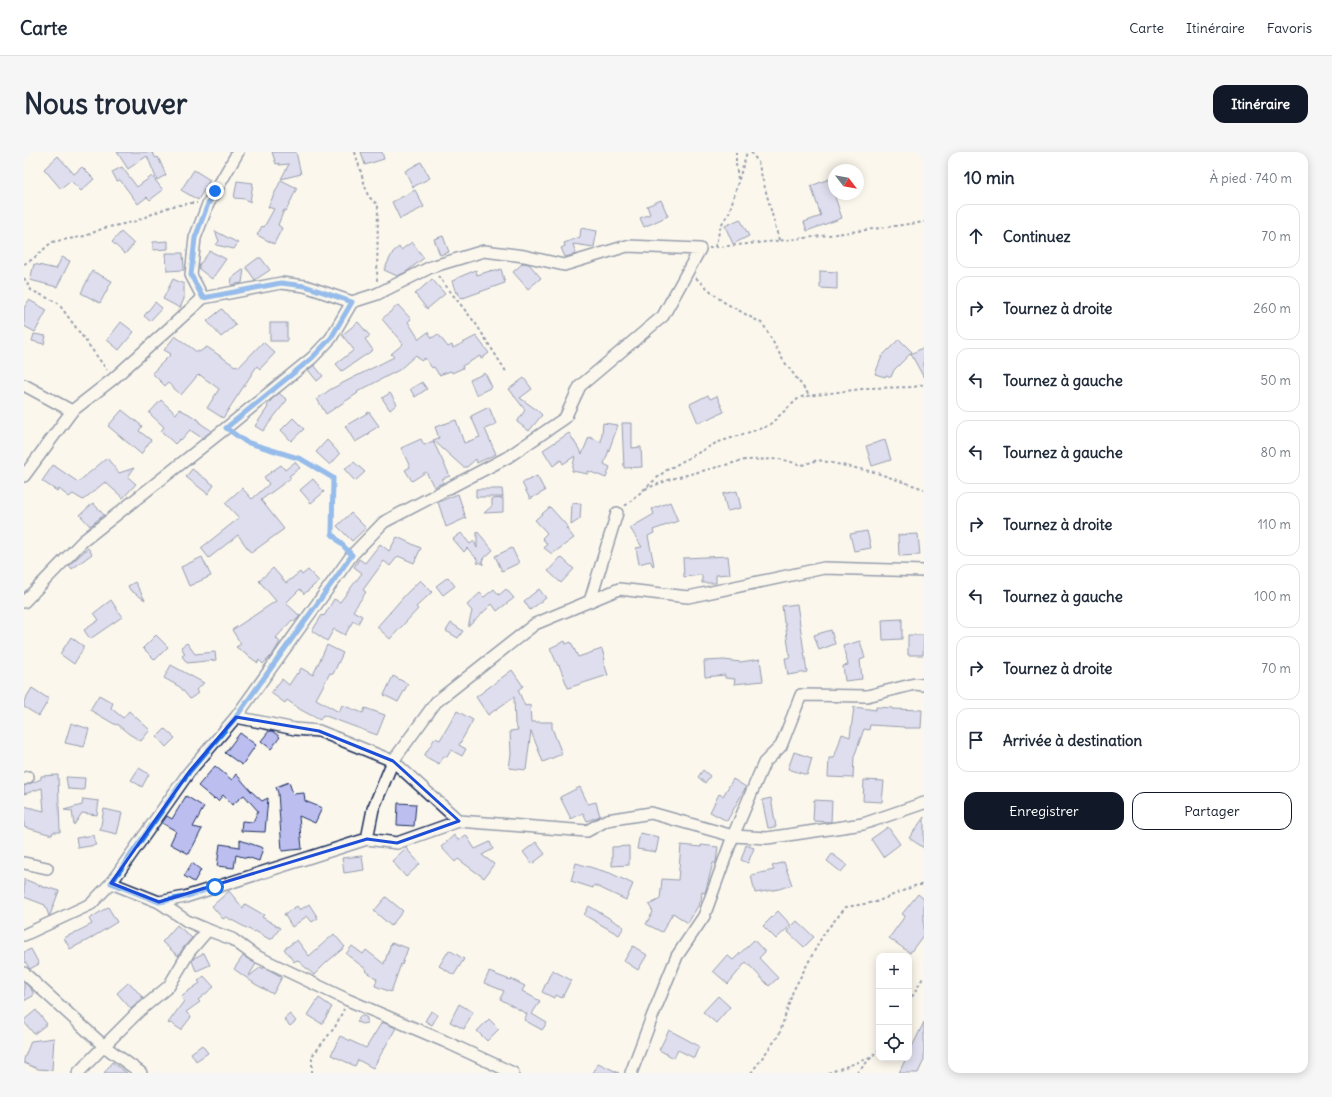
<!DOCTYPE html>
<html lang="fr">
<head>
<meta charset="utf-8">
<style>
  body { margin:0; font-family:Delius,sans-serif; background:#f6f6f7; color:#1f2937 }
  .controls { position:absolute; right:12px; bottom:12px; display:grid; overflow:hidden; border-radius:8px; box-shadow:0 2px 10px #0003 }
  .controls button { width:36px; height:36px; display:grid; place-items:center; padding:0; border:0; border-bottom:1px solid #e0e1e3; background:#fff; color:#1f2937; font:20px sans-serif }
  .compass { position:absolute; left:804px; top:12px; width:36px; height:36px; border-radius:50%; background:#fff; box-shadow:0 2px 10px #0003; rotate:121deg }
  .stop { position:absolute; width:12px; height:12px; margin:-9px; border:3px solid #1a73e8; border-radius:50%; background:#fff }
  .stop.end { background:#1a73e8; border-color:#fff; box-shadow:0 1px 4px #0008 }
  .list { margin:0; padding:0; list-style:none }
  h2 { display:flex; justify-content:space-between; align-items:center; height:52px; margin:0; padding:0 16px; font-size:17px }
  h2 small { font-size:13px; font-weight:400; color:#747a83 }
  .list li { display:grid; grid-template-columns:26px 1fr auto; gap:12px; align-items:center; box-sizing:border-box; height:64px; margin:0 8px 8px; padding:0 8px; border:1px solid #e0e1e3; border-radius:12px }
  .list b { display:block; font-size:15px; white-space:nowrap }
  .list em { font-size:13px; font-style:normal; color:#747a83 }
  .actions { display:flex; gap:8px; padding:12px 16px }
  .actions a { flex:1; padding:9px 0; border:1px solid #111827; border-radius:12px; text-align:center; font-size:14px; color:#111827 }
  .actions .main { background:#111827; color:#fff }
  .icon { flex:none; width:22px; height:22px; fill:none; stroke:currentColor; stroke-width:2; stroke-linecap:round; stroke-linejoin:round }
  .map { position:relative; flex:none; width:900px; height:921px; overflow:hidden; border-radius:12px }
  header { display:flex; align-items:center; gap:24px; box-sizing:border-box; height:56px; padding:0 20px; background:#fff; border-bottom:1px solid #e0e1e3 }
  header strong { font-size:19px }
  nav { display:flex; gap:22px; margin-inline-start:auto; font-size:14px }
  .intro { display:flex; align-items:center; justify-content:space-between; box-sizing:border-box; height:96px; padding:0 24px }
  h1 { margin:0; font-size:28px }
  .button { padding:10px 18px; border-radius:12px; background:#111827; color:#fff; font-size:14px; font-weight:700 }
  main { display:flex; gap:24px; padding:0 24px }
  aside { flex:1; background:#fff; border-radius:12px; box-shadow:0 2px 10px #0003 }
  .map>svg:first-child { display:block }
  .building { fill:#bcbef0; stroke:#1b2f5e }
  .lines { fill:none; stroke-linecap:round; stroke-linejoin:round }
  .minor-casing { stroke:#1b2f5e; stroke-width:14 }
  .path { stroke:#1b2f5e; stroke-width:2; stroke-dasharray:3 3; stroke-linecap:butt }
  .minor { stroke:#fbf7ec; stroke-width:11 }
  .route { stroke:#1a73e8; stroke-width:5 }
  .marked { fill:none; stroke:#1d4ed8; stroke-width:3; stroke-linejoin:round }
</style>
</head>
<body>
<header>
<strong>Carte</strong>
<nav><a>Carte</a><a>Itinéraire</a><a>Favoris</a></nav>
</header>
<div class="intro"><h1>Nous trouver</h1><a class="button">Itinéraire</a></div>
<main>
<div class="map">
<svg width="900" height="921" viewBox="0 0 900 921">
  <rect width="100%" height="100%" fill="#fbf7ec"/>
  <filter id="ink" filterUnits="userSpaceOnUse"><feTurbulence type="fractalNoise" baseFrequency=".025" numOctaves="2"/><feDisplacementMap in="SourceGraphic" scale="8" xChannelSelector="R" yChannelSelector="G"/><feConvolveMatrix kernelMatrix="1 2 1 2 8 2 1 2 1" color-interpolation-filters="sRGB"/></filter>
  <g filter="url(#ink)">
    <g class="building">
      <polygon points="93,0 129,0 128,1 132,6 134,5 142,23 133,28 123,4 104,17"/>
      <polygon points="248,0 272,0 277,22 257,27 265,12 255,13 255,11 252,12"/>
      <polygon points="337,0 358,0 360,7 341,13"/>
      <polygon points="34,4 50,22 58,15 70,27 57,39 47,29 37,37 20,17"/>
      <polygon points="397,10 406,26 389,35 381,19"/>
      <polygon points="98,15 113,35 128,24 139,38 126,48 123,45 114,52 96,28 93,29 88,20"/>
      <polygon points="170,18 186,28 174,48 157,38"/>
      <polygon points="805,27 818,66 783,79 780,70 797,64 787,34"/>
      <polygon points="257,28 273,36 262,59 260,58 254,73 258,76 250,92 233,83 238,74 240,75 250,57 244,55"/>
      <polygon points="213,29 229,31 226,50 221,47 210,46"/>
      <polygon points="391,38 400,55 376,67 368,50"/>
      <polygon points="637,48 644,64 620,75 616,66 626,62 623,54"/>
      <polygon points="716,67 725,84 709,92 701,74"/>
      <polygon points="557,76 573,79 570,95 549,92 552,102 541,105 537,96 541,94 540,91 556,85"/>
      <polygon points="191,79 214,91 210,97 192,93 195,89"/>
      <polygon points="97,80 110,92 101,102 88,90"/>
      <polygon points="419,84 425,100 416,103 410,87"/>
      <polygon points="144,89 144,97 129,98 129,90"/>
      <polygon points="388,90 400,106 382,120 373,124 360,118 369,100 375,95 377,98"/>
      <polygon points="186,99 202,107 188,127 175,117 175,113"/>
      <polygon points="142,101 159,101 160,118 143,119"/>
      <polygon points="38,105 46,109 33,135 6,128 10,112 32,117"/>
      <polygon points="234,106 237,106 246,118 231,128 222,115"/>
      <polygon points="499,111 505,112 517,126 504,137 489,120"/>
      <polygon points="220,117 218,131 207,133 208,126"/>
      <polygon points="477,117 481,131 439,146 439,145 436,146 434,140 432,141 428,129 433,127 433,126 452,118 453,123 469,118 469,120"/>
      <polygon points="68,119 88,129 76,151 57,141"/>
      <polygon points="796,119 813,120 813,137 796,136"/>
      <polygon points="149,127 160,132 160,147 156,156 139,147"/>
      <polygon points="408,127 421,142 403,157 391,142"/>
      <polygon points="5,148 23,158 11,180 0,174 0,156"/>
      <polygon points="131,150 138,156 126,169 120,164"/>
      <polygon points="374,153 387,167 384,170 395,187 404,180 408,186 414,182 424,195 428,193 429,196 452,184 465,201 457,207 456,204 438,214 439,216 428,221 427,219 415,223 410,215 408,216 401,206 397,209 392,203 375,218 333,240 334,241 302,262 293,247 307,237 370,205 367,202 379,192 358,167"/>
      <polygon points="198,157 212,173 197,185 183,169"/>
      <polygon points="97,170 110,180 95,198 83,188"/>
      <polygon points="334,170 346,184 341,187 349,198 318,219 312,212 330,198 318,183"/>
      <rect x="246" y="171" width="17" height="18"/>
      <polygon points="10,182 22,184 20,192 8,189"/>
      <polygon points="151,184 173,200 173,199 175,200 183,195 211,214 212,213 215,215 239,190 251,201 236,217 233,214 199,266 183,256 195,237 176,223 175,224 174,223 157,243 144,231 141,234 128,221 147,202 140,198"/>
      <polygon points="875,187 888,200 870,218 867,225 862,223 861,225 851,222 858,204"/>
      <polygon points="900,195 900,226 887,202"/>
      <polygon points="290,213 299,224 293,229 284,218"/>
      <polygon points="461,221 468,235 452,243 446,228"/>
      <polygon points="500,226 508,237 496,246 513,258 518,263 505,279 493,270 501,258 485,237"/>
      <polygon points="398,230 403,237 391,245 386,237"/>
      <polygon points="255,241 263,248 239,279 231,274 244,255 243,254 248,247"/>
      <polygon points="366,241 373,252 366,258 358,246"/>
      <polygon points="684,243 686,247 693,244 700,260 674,271 666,252"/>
      <polygon points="137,248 152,262 155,257 165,262 176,269 176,271 188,279 178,286 166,278 157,288 156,287 151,292 137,279 140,275 125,261"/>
      <polygon points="465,255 472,272 461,277 472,302 453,311 452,307 443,315 439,315 409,288 415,286 411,275 432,268 440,291 456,285 447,264"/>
      <polygon points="98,258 118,274 115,279 127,288 117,302 84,274"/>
      <polygon points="345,260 355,274 344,281 345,282 331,290 321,274"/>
      <polygon points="269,266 280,277 267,289 257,278"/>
      <polygon points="579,271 594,273 580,312 586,315 582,326 564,319 564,322 548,319 551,304 539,312 537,308 529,314 519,298 545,281 558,302 565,285 577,290"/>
      <polygon points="598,271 608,271 608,296 617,295 618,315 600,316"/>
      <polygon points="397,287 400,293 409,289 426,324 418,327 420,330 410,335 402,320 388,329 381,318 386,315 377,296"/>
      <polygon points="303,288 316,302 306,313 292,300"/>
      <polygon points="861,288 867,308 848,314 842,294"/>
      <polygon points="83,306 95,321 110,316 104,325 112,332 99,346 81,330 59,348 49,342 45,345 35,337 33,339 18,329 29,313 54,330"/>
      <polygon points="271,310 276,316 265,324 267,326 237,348 260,377 227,401 214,383 185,406 177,396 215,366 201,351 218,336 228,347 245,332 240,325 257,313 261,318"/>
      <polygon points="330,310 341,320 331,329 320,317"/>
      <polygon points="168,317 190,333 184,342 162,325"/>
      <polygon points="513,324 521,339 506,347 498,331"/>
      <polygon points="289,327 300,340 287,351 276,338"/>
      <polygon points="452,337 478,337 479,345 452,345"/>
      <polygon points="713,339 717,356 703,359 699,342"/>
      <polygon points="434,342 441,363 439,362 442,366 422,375 414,350"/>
      <polygon points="479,346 479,360 460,361 468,354 468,347"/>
      <polygon points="646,350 654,369 629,378 630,381 624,384 630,413 629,414 626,409 615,412 612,396 618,395 606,376 630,362 628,357"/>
      <polygon points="69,351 80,363 66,374 56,363"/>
      <polygon points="548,351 557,352 556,367 547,373"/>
      <polygon points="526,355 544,375 542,376 550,386 528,402 520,396 523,392 518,386 523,381 511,368"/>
      <polygon points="327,361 342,376 328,389 313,374"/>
      <polygon points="453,379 469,398 458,408 459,413 456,410 454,412 453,407 443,396 440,400 429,387 437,381 446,392 450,389 453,396"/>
      <polygon points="843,379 847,396 830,399 826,382"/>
      <polygon points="894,382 896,403 875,404 874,383"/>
      <polygon points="373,385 397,396 390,411 374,404 366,414 360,409 339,438 342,440 329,459 338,464 334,472 329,469 321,483 310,477 303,489 288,479 298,463 300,464 310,447 316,450 338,421 330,415 335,407 341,411 356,392 365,399"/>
      <polygon points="64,396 68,402 48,417 45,413"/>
      <polygon points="488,396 495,411 478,419 471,404"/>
      <polygon points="704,404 706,422 692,423 692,431 678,431 678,423 660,425 659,406"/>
      <polygon points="178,405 187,424 165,434 157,415"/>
      <polygon points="537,405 550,417 537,431 524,419"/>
      <polygon points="249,416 262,431 276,420 278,423 284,418 295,429 280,442 276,437 262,451 276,464 270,470 268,468 252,486 256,490 249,502 239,512 235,508 234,511 212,495 217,492 208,478 252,449 235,429"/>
      <polygon points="424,425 431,434 419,443 412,434"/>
      <polygon points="396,428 408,440 392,455 394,457 366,487 353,475 382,442"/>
      <polygon points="111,430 121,448 106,438 104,434"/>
      <polygon points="470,437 475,443 482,437 490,446 473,459 468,452 444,475 448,459 443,453 456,441 460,445"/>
      <polygon points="515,437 522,446 506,458 500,449"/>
      <polygon points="87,448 98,465 66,487 60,478 75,468 70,461"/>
      <polygon points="773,452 783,520 764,523 761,506 766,506 761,471 760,471 758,454"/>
      <polygon points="878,467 878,487 859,488 858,468"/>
      <polygon points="427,471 439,479 434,486 422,479"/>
      <polygon points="807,478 811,492 795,498 790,483"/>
      <polygon points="132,483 144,495 131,508 119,496"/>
      <polygon points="884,483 900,483 899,503 884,503"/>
      <polygon points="47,485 59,494 59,497 50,512 36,502"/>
      <polygon points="541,489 542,492 547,490 554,505 578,497 581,508 579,508 584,523 544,536 535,513 534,514 526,496"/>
      <polygon points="836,489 841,506 836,508 838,527 821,529 819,514 824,513 819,494"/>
      <polygon points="163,491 171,502 191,500 192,508 163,511 158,504 161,502 157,495"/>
      <polygon points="303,493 319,501 309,522 306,521 292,547 315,560 318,553 339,561 341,556 361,563 353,583 299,563 296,568 277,558 263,548 261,551 247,541 258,527 265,533 273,521 274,522 277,516 289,523"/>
      <polygon points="736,507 739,529 710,532 711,527 701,526 701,523 681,525 680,509 700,508 716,510"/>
      <polygon points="147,513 180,531 172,538 174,541 166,547 156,535 140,526"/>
      <polygon points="488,518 499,534 494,538 501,554 506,553 507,570 528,570 528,576 538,602 519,610 507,579 502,618 485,616 487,602 486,579 494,578 491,572 490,545 464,563 452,545"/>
      <polygon points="369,524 384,532 374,550 360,543"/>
      <polygon points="8,536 25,547 15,564 0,555 0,549"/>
      <polygon points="75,543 89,551 87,556 99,566 105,559 126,578 117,589 105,582 93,572 92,573 66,558"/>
      <polygon points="830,555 852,558 852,555 869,556 868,557 898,558 897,576 880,576 880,575 846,573 845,578 840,577 830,605 829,626 804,625 805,606 810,606 818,582 826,585"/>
      <polygon points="433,559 449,568 435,593 442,597 438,604 427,598 423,605 420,604 415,612 400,604 411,586 416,588"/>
      <polygon points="47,571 65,577 60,595 41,591"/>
      <polygon points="141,577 151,586 142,595 133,585"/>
      <polygon points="245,579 248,579 256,585 247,597 237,589"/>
      <polygon points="216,581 232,593 218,613 201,601"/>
      <polygon points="770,600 788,606 783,623 764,617"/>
      <polygon points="191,614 208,628 212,622 227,639 238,649 244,646 241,680 217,679 218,669 229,670 234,659 220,643 208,653 199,643 194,649 191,646 190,647 174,634"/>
      <polygon points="115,616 125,622 118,635 107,628"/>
      <polygon points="679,618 686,624 681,631 674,625"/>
      <polygon points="34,623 36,680 29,680 28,683 0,675 0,654 20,659 18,636 0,642 0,634 17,627 17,624"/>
      <polygon points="42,625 61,626 60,638 44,637"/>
      <polygon points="709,627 722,635 703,669 686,660 695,642 699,644"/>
      <polygon points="840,628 860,629 858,650 839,649"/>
      <polygon points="265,630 269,642 280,641 281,649 298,656 291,671 275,664 278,697 258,699 254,641 252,635"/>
      <polygon points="556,635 564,652 572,650 576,664 563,669 559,661 547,667 536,645"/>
      <polygon points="162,644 180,655 169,675 178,677 165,702 146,692 152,679 138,671 143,664 148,667"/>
      <polygon points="747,646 752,675 744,676 738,648"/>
      <polygon points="59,647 75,649 73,663 58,661 50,673 48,659 40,658 58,653"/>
      <polygon points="790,648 808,649 807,670 789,669"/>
      <polygon points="374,651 392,652 390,674 373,673"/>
      <polygon points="80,657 98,661 93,682 76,678"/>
      <polygon points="900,665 900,696 885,686"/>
      <polygon points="864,675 876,692 859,705 847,687"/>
      <polygon points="616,681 635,685 632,700 613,697"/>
      <polygon points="70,683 72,693 54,696 52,686"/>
      <polygon points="430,683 434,688 442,683 451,697 466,690 469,697 458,703 470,712 460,726 434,707 431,710 417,695"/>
      <polygon points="216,688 239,696 235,709 223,705 223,706 212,703 210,716 193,714 196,692 216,695"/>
      <polygon points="512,690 521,702 508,712 499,700"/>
      <polygon points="657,693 677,695 677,693 694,695 692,710 692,711 689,711 681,741 678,740 677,749 664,771 649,761 638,780 622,772 629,760 625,753 636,747 638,727 654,728"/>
      <polygon points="722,693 730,696 724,711 717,708"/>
      <polygon points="605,694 605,713 588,714 588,695"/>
      <polygon points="382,696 396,712 382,725 368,709"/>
      <polygon points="808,702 823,713 817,720 803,709"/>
      <polygon points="338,704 340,718 320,721 318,706"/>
      <polygon points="760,710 768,733 755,737 731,741 727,723 750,718 748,714"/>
      <polygon points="168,711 177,718 170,730 160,724"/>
      <polygon points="552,711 586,721 609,732 602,748 570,733 569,736 547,729"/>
      <polygon points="0,727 22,736 22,735 35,739 26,763 25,764 21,753 0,745"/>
      <polygon points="205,739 219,756 221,752 240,763 238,765 256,776 248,787 245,787 231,779 230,780 202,765 199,767 188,754"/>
      <polygon points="894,742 900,747 900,782 886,801 865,786 881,764 878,762"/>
      <polygon points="362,745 379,759 367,774 350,759"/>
      <polygon points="285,752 294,766 288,770 283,764 268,775 260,762 273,754 276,758"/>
      <polygon points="565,754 600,775 595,783 560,763"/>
      <polygon points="84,755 93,770 64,788 46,797 40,786 68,772 65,767"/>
      <polygon points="754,759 767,773 752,787 739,774"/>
      <polygon points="773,769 790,785 780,795 763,779"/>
      <polygon points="153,773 168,786 160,795 154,804 138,790"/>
      <polygon points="310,782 321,795 303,810 290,823 273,808 270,810 260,797 273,788 285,804"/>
      <polygon points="730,788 741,800 735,806 754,826 745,834 722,810 704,832 689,819 703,803 709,808"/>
      <polygon points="367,791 384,796 378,813 377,812 367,840 351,834 353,827 342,819 343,818 322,802 328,794 339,802 342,798 360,812"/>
      <polygon points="609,794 623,803 614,818 600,809"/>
      <polygon points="7,797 15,812 6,817 0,808 0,800"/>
      <polygon points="425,798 440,807 430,823 415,814"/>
      <polygon points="180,801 186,813 172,819 168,809 170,806"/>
      <polygon points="219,804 232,812 224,825 237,815 239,817 240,815 258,825 249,842 231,832 210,817"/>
      <polygon points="528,818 547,828 538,846 532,843 530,846 518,840"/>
      <polygon points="465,820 486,828 487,827 501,834 498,839 516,849 508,862 523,871 518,878 500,868 503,862 476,847 480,839 460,831"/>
      <polygon points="180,824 190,835 174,848 176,850 162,860 167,865 157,878 147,871 145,872 144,871 160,849 157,844 176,831 174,829"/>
      <polygon points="0,830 6,836 9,840 9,844 0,849"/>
      <polygon points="105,830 119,846 107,857 93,841"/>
      <polygon points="694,844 706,855 692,871 679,860"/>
      <polygon points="295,846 308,855 298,872 284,863"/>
      <polygon points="435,852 449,860 440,877 426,870"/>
      <polygon points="12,858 23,872 10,882 0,870 0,868"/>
      <polygon points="407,859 414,863 408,873 401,869"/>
      <polygon points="266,862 272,869 266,874 260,867"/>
      <polygon points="336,864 340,864 343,866 343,871 338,872 333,870"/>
      <polygon points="465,867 475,877 463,889 453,879"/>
      <polygon points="358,870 372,876 349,916 334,908 331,914 307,903 316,884 342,896"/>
      <polygon points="900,870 900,908 894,921 875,921 882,906 885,906 885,901"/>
      <polygon points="645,878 675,894 670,906 654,898 650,906 635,898"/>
      <polygon points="30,886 28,918 14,917 0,911 0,907 7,889"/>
      <polygon points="178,893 184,901 172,909 167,901"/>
      <polygon points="88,910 103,921 80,921"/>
      <polygon points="574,911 595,921 569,921"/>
    </g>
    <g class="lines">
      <defs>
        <g id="minor">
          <polyline points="179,146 167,123 171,86 184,52 214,0"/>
          <polyline points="0,233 48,259"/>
          <polyline points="0,324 48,259 89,227 179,146 257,131 281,134 328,150 353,142 407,115 460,99 500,104 540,113 603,94 676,97 639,164 556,234 541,266 484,305 360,370 328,403 212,565 165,620 87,731 67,752 0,783"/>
          <polyline points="566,449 593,361"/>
          <polyline points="0,450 59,389 202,276 288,206 307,186 328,150"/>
          <polyline points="212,565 271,577 295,579 369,609 435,669"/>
          <polyline points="0,627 4,625"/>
          <polyline points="343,687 349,657 369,609 412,550 511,472 595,437 664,445 800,416 900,419"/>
          <polyline points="0,711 23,716"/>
          <polyline points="87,731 135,750 163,769 184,778 208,787 230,803 324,848 420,889 489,921"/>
          <polyline points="135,750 161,745 343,687 373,691 435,669 563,679 583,668 627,661 709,684 743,686 839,672 900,651"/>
          <polyline points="0,821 80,894 117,921"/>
          <polyline points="54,921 80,894 114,860 145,834 165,800 184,778"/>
          <polyline points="607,921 628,865 653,804 680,764 709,684 740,611 757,594 777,543 843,544 891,532 900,533"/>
        </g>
      </defs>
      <use href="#minor" class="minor-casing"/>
      <g class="path">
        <polyline points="331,0 344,44 354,53 353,130"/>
        <polyline points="712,0 712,12 714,27"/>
        <polyline points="727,0 734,10 755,88"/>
        <polyline points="691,95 697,73 705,61 723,0"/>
        <polyline points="685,96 790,85 900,70"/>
        <polyline points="0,112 9,107 28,90 61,84 80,76 109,70 145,55 167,51 173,51"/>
        <polyline points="414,124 452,172 483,221"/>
        <polyline points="0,126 7,138 34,151 83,218"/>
        <polyline points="672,126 698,149 739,172 759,208 785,243"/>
        <polyline points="210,282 222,290 277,307 309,326 308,382 321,395"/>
        <polyline points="621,337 647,327 721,308 756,307 778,313 794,308 850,320 900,337"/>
        <polyline points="601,354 641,319 692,291 744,274 776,245 845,236 890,235 900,232"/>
        <polyline points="885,850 900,824"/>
        <polyline points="288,921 288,904 311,875 320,857"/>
        <polyline points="727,921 755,883 769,839 800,781 822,755 852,750 893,733 900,733"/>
        <polyline points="804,921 846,906"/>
        <polyline points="833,921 855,897"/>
      </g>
      <use href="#minor" class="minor"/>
    </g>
  </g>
  <g class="lines" filter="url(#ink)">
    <polyline class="route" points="191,735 161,745 135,750 87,731 165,620 212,565 328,403 308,382 309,326 277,307 222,290 202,276 288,206 307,186 328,150 281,134 257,131 179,146 167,123 171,86 184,52 191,39"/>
  </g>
  <path d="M0 0H900V921H0ZM212,565L295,579L369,609L435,669L373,691L343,687L135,750L87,731L165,620Z" fill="#fbf7ec" fill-opacity=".55" fill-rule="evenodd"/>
  <path class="marked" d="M212,565L295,579L369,609L435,669L373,691L343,687L135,750L87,731L165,620Z"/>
</svg>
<div class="controls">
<button>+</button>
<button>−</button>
<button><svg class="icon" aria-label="locate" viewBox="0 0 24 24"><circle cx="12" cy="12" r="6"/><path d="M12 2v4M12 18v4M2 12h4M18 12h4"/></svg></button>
</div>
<svg class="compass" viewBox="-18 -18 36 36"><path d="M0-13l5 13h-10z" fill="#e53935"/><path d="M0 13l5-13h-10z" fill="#747a83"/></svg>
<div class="stop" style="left:191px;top:735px"></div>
<div class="stop end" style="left:191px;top:39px"></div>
</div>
<aside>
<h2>10 min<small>À pied · 740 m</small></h2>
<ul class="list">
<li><svg class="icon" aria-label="ahead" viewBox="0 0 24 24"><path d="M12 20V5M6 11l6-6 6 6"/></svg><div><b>Continuez</b></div><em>70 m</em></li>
<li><svg class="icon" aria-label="right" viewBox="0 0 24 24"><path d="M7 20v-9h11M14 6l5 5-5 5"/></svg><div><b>Tournez à droite</b></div><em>260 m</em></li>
<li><svg class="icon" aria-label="left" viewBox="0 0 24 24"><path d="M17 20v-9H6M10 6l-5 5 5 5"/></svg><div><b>Tournez à gauche</b></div><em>50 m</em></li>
<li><svg class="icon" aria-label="left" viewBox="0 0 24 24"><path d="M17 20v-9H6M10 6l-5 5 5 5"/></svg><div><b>Tournez à gauche</b></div><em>80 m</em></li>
<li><svg class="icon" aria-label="right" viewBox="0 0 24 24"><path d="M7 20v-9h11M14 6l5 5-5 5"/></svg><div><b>Tournez à droite</b></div><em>110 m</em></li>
<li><svg class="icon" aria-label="left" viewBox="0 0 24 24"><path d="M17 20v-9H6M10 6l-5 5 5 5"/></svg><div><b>Tournez à gauche</b></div><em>100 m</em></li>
<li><svg class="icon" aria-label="right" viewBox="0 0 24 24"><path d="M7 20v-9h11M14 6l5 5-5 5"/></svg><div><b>Tournez à droite</b></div><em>70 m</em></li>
<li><svg class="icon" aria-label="arrive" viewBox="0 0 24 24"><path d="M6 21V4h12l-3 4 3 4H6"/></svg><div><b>Arrivée à destination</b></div></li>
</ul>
<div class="actions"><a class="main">Enregistrer</a><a>Partager</a></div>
</aside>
</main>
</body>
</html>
